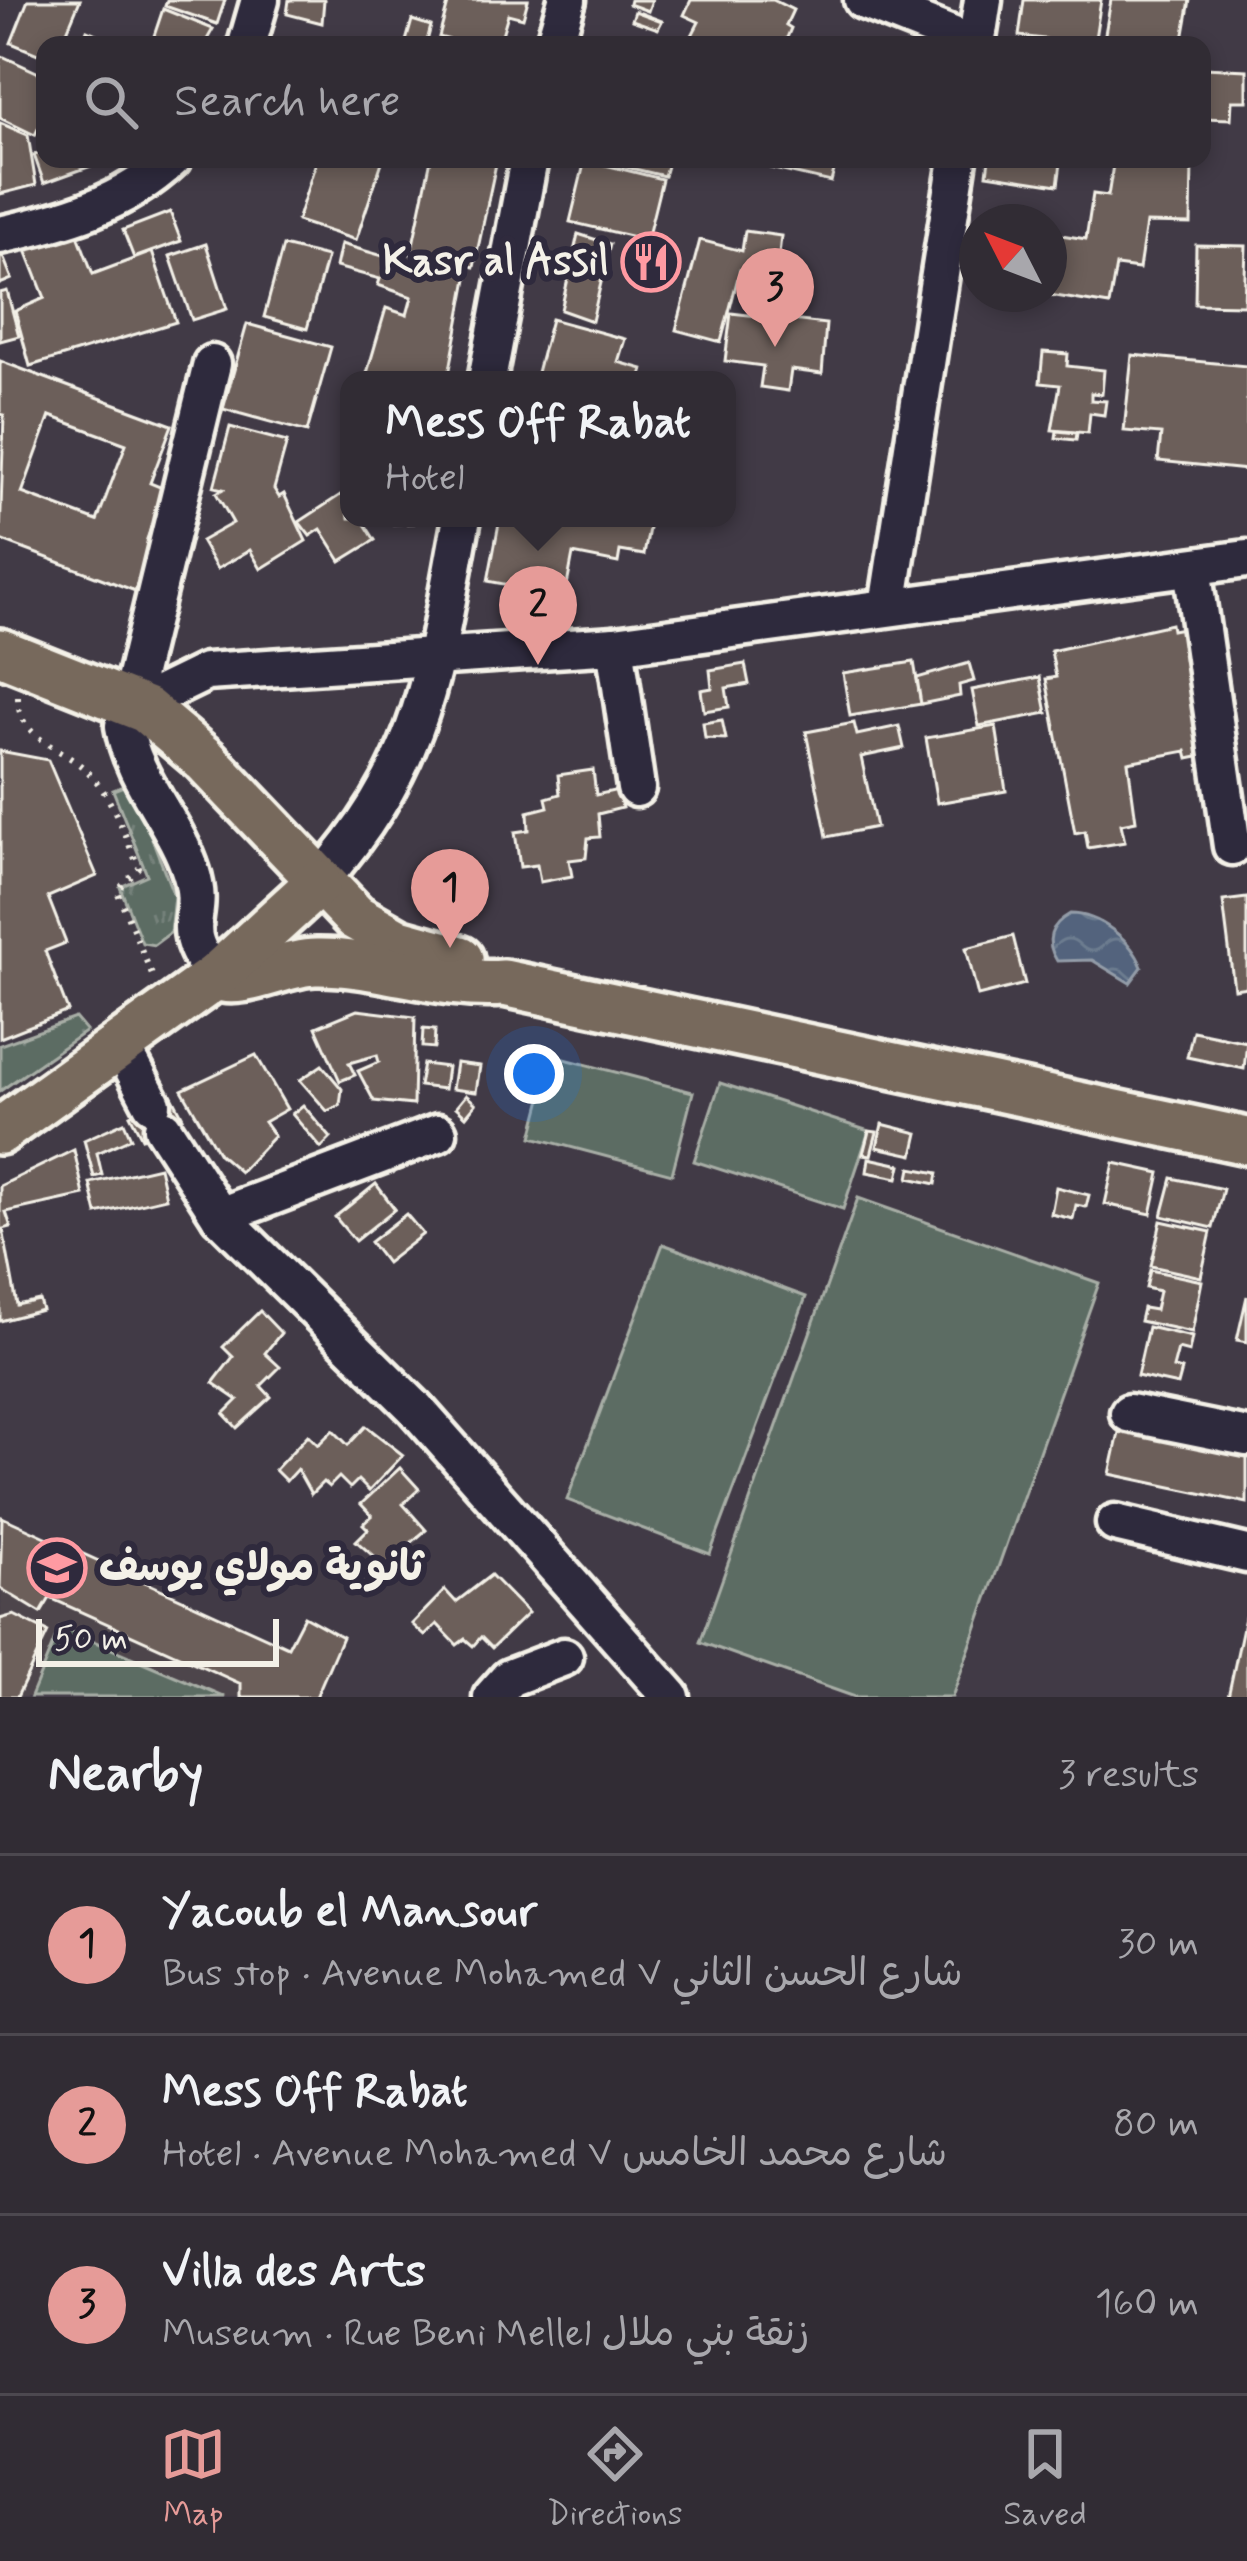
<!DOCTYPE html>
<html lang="en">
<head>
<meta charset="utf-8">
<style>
  body { margin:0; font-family:Mynerve,"Playpen Sans Arabic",sans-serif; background:#3d3840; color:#f1f3f6 }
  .compass { position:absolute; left:959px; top:204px; width:108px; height:108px; border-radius:50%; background:#312c34; box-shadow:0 6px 18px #0003; rotate:312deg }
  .scale { position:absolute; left:36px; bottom:30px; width:243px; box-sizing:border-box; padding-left:12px; border:6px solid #f4f1e8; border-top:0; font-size:33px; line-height:42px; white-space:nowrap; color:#f4f1e8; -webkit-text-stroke:9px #2f2a3d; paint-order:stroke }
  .you { position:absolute; left:534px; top:1074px; width:42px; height:42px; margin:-30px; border:9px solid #fff; border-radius:50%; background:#1a73e8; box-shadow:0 0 0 18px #1a73e833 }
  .badge { display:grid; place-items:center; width:78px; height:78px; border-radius:50%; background:#e69b98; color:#111; font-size:39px; font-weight:700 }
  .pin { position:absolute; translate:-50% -99px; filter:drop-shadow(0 3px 6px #0008) }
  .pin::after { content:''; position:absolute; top:63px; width:42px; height:36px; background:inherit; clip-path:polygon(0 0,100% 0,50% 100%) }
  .popup { position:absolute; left:340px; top:371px; width:396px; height:156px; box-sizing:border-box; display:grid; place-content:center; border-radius:24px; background:#312c34; filter:drop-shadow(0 3px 9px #0005); font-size:39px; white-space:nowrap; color:#a8a7ac }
  .popup b { font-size:45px; color:#f1f3f6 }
  .popup::after { content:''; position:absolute; left:50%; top:100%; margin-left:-24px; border:24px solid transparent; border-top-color:#312c34 }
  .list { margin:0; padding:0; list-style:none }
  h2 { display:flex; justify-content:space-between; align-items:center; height:156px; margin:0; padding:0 48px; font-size:51px }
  h2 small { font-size:39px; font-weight:400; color:#a8a7ac }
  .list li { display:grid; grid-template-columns:78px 1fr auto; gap:36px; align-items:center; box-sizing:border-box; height:180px; padding:0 48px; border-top:3px solid #4c484f }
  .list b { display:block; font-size:45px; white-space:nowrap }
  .list p { margin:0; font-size:39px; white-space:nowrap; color:#a8a7ac }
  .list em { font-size:39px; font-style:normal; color:#a8a7ac }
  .icon { flex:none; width:66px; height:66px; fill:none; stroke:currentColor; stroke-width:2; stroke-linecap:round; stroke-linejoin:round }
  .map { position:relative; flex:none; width:1247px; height:1697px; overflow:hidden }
  .search { position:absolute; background:#312c34; box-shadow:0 6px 18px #0003; left:36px; right:36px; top:36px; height:132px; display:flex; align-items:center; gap:30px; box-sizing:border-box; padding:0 42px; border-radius:24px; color:#a8a7ac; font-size:45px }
  .sheet { height:696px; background:#312c34 }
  nav { display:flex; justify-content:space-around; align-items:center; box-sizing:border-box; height:168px; border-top:3px solid #4c484f; background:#312c34; font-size:33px; color:#a8a7ac }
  nav a { display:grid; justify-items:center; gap:6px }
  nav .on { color:#e69b98 }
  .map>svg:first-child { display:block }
  .built { fill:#4e454c }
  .grass { fill:url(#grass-tufts); stroke:#a8aea6; stroke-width:3 }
  .green { fill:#5c6c64; stroke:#a8aea6; stroke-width:3 }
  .water { fill:url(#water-waves); stroke:#939ca8; stroke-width:3 }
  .building { fill:#6c5e5a; stroke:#f4f1e8; stroke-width:3; fill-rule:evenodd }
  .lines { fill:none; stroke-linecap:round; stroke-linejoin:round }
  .minor-casing { stroke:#f4f1e8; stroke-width:45 }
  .major-casing { stroke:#f4f1e8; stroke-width:54 }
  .path { stroke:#f4f1e8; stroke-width:6; stroke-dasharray:3 9; stroke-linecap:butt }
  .minor { stroke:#2f2a3d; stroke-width:36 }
  .major { stroke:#77695c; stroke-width:45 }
  .labels { text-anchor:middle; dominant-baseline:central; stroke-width:12; stroke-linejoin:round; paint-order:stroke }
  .poi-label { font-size:42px; font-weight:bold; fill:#f4f1e8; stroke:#2f2a3d; text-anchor:end }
</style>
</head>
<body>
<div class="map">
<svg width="1247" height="1697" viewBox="0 0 1247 1697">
  <defs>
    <pattern id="grass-tufts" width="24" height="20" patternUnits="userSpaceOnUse" patternTransform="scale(3)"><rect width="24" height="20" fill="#5c6c64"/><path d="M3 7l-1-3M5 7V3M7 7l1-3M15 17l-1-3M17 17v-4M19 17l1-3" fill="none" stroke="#74817a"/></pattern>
    <pattern id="water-waves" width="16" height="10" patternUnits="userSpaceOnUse" patternTransform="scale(3)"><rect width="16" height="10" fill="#52647d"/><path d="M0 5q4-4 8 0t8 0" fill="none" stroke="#6c7b8f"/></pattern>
  </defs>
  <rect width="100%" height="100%" fill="#413a46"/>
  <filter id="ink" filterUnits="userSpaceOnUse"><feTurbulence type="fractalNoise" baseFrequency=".00833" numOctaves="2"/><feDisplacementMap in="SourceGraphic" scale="24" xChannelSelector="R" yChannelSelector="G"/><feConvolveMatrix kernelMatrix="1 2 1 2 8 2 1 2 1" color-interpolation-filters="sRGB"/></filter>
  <g filter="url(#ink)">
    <polygon class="built" points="2,1517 287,1647 304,1616 342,1637 316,1697 0,1697"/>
    <g class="grass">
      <polygon points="131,783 174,896 170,933 154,945 142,943 120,887 147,875 113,790"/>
      <polygon points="75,1018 86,1031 0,1091 0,1045"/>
    </g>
    <g class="green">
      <polygon points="553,1056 693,1092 672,1174 532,1137"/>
      <polygon points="720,1083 869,1131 843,1209 694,1161"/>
      <polygon points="858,1198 1099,1283 952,1697 855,1697 700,1642"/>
      <polygon points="663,1244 806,1297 710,1554 567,1500"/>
      <polygon points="60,1627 225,1697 31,1697"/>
    </g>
    <path class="water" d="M1070,914C1099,914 1132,940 1142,967L1130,983L1092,960L1057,961C1044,941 1050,925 1070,914Z"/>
    <g class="building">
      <polygon points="28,0 80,0 67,31 84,38 87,30 122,45 45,45 45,57 11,43"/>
      <polygon points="167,0 225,0 217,24 165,6"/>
      <polygon points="289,0 324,0 322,23 287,14"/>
      <polygon points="449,0 528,0 523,18 508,14 499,45 469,45 439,37"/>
      <polygon points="630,0 652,0 648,11 629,4"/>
      <polygon points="691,0 773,0 793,10 786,25 791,28 784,45 687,45 699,22 684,15"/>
      <polygon points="1024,0 1101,0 1094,45 1019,36"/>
      <polygon points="1111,0 1190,0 1182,45 1103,45"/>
      <polygon points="163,9 213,29 204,45 151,45"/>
      <polygon points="635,11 662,21 658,29 632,20"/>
      <polygon points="412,20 431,26 426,45 405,45"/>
      <polygon points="0,55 45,76 45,115 35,135 0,118"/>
      <polygon points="1203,68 1247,70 1247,101 1232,101 1231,119 1202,118"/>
      <polygon points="0,123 28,135 36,185 0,194"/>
      <polygon points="45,151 45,159 89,159 91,166 44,183 34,155"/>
      <polygon points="317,159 383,159 356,240 297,221"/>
      <polygon points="431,159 497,159 474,267 411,254"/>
      <polygon points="593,159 669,159 664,176"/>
      <polygon points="771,159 837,159 831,182 770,168"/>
      <polygon points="989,159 1099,159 1099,166 1061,163 1058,185 987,174"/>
      <polygon points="1114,159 1192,159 1191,224 1146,223 1139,269 1116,266 1109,305 1044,294 1049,294 1049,233 1086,239 1093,194 1108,196"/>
      <polygon points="585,160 662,179 647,240 570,222"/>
      <polygon points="170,212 181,241 134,258 123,230"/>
      <polygon points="745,231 781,236 777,274 740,270 721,342 676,330 700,240 742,251"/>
      <polygon points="578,234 610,244 592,321 561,310"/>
      <polygon points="78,235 93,274 152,252 176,322 30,366 15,311 45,298 26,250"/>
      <polygon points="206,244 227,309 192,320 170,256"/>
      <polygon points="341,244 418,266 421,259 468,273 448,380 365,380 386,308 407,315 412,297 378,285 380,279 336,267"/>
      <polygon points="1196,245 1246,246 1244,305 1195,304"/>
      <polygon points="283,246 327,257 307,329 264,317"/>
      <polygon points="2,254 12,279 0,284 0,255"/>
      <polygon points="7,291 19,336 0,341 0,293"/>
      <polygon points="731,313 826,324 822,374 791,370 788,391 760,387 763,366 725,361"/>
      <polygon points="551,319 625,339 618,362 643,369 640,380 535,380"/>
      <polygon points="247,324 331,347 307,432 223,409"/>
      <polygon points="1043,352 1068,354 1067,366 1104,370 1102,394 1091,393 1091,400 1106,401 1104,415 1090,413 1088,433 1052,430 1060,385 1040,383"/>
      <polygon points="1132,355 1247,366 1247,470 1158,461 1161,434 1124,431"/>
      <path d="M0,361L172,425L150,483L165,489L147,539L156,542L138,592L0,540L4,415L0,414ZM50,416L126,444L97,521L22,493Z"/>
      <polygon points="230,427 287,442 274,489 279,497 284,494 306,541 261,569 250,550 217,569 201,541 233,523 216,493 223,489 214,487"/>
      <polygon points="1057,431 1077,433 1076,440 1056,438"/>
      <polygon points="345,492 349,518 361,518 375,540 341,561 321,529 310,536 299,522"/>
      <polygon points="389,518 416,518 414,523 393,524"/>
      <polygon points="500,518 651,518 644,555 620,551 618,563 573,554 565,596 488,581"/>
      <polygon points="1171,624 1172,630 1188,627 1212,754 1188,759 1186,751 1128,762 1136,821 1121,824 1125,842 1088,848 1085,831 1075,833 1046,679 1056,677 1051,651"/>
      <polygon points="914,662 921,704 850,716 843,673"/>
      <polygon points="969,663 974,681 959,685 960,696 921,704 917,678"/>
      <polygon points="745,664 749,684 726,688 729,707 704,711 701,690 712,688 710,670"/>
      <polygon points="1040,677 1047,713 979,726 972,690"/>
      <polygon points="722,720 726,739 705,738 703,723"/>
      <polygon points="854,723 857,735 899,726 904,748 861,757 876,827 827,837 806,732"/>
      <polygon points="996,726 1006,791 937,803 926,738"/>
      <polygon points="0,751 48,760 97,876 48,897 66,943 45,951 68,1011 0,1038"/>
      <polygon points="593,770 596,795 618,790 622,808 598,814 600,837 588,838 586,858 569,860 572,876 540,882 537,865 520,867 515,832 529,830 528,812 548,807 546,798 560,794 558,775"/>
      <polygon points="1247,898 1247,987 1234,989 1223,901"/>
      <polygon points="1013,936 1025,984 978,996 966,948"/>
      <polygon points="357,1010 415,1017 413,1105 374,1101 358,1071 379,1062 377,1055 349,1063 355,1075 340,1081 316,1027"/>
      <polygon points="423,1029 435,1030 434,1048 422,1047"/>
      <polygon points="1193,1031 1247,1042 1244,1069 1187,1057"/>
      <polygon points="256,1055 287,1109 264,1122 274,1136 240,1172 219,1154 182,1090"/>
      <polygon points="456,1063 480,1066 476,1092 452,1089"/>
      <polygon points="423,1064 447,1067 444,1089 419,1086"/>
      <polygon points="322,1065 342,1089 340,1105 327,1111 300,1080"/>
      <polygon points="171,1094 183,1117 142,1138 130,1115"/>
      <polygon points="466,1095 476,1104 466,1116 456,1107"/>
      <polygon points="303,1105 331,1138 321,1148 292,1114"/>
      <polygon points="124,1122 131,1138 97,1153 102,1175 94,1177 84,1140"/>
      <polygon points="882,1124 918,1133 913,1155 877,1147"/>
      <polygon points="869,1131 877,1132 871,1155 863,1154"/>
      <polygon points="74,1150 84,1195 6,1212 11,1227 3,1229 17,1305 39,1300 42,1310 0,1321 0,1186"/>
      <polygon points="869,1158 901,1165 898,1178 867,1172"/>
      <polygon points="1114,1163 1160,1173 1151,1214 1105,1204"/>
      <polygon points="159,1167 166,1198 97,1214 90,1183"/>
      <polygon points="911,1168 938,1173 936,1184 909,1178"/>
      <polygon points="1172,1178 1223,1189 1213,1228 1162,1216"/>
      <polygon points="376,1184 395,1209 355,1241 335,1217"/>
      <polygon points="1056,1187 1089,1195 1086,1207 1076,1205 1073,1219 1051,1214"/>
      <polygon points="406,1214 423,1234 386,1263 370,1242"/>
      <polygon points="1161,1221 1211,1232 1201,1277 1151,1266"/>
      <polygon points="1150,1270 1202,1281 1192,1332 1140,1321 1143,1308 1155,1310 1159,1291 1146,1288"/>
      <polygon points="1247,1296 1247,1342 1237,1340"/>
      <polygon points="260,1311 281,1333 265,1353 280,1367 261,1386 271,1397 237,1428 224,1414 238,1400 213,1383 233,1357 223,1347"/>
      <polygon points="1148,1327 1192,1337 1189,1352 1178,1349 1173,1368 1182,1370 1178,1385 1137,1376"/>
      <polygon points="366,1426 403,1455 369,1491 358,1480 350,1488 339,1477 329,1487 323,1482 311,1494 297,1469 286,1481 275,1470 308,1435 318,1445 333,1430 348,1445"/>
      <polygon points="1120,1428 1247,1455 1247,1503 1110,1474"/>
      <polygon points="400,1468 419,1489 403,1504 426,1530 404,1549 411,1557 380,1585 367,1571 378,1560 356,1541 368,1529 363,1524 372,1516 361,1504"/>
      <polygon points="2,1517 288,1647 304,1616 342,1637 316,1697 241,1697 241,1684 50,1598 41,1613 0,1588"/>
      <polygon points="491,1575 528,1613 492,1648 481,1637 473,1646 465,1639 457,1645 437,1624 425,1636 412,1624 445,1590 456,1602"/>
      <polygon points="1247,1608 1247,1697 1228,1697"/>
      <polygon points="14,1615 48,1632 17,1697 0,1697 0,1619"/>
    </g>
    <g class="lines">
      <defs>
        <g id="minor">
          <polyline points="863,0 976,45"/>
          <polyline points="247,45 260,0"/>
          <polyline points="554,45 567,0"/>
          <polyline points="976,45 983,0"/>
          <path d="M0,235C64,221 123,205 172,159"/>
          <path d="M212,364L124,726C132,779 175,821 191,872C207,923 173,920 215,977"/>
          <polyline points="487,380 529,159"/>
          <polyline points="1192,567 1232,846"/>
          <polyline points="888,607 958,159"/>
          <polyline points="615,645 636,788"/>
          <polyline points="146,710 163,693 206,672 615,645 1247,559"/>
          <path d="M318,883C427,760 433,672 462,518"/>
          <polyline points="122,1047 152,1104"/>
          <polyline points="163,1128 220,1216 415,1408 671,1697"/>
          <polyline points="220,1216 438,1133"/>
          <polyline points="1129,1413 1247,1437"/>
          <polyline points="1115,1523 1247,1554"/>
          <polyline points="492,1697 509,1678 564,1657"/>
        </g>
        <g id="major">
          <polyline points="0,652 146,710 205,760 355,917 399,942 460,959"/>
          <path d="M215,977C244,988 285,962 316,962C380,961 439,988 504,983L1247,1141"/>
          <polyline points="0,1131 215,977 318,883"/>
        </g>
      </defs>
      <use href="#minor" class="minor-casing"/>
      <use href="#major" class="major-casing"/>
      <path class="path" d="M18,697C17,741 66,747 91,775C114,800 125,837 139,868L117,891L152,975"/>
      <use href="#minor" class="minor"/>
      <use href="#major" class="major"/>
    </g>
  </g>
  <defs>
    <symbol id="restaurant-ring" viewBox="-11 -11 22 22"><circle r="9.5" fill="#2f2a3d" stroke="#ff9aa2" stroke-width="1.5"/><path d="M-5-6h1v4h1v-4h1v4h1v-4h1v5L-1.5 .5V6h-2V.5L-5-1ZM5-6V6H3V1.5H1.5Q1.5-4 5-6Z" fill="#ff9aa2"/></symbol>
    <symbol id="school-ring" viewBox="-11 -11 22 22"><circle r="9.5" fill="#2f2a3d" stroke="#ff9aa2" stroke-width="1.5"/><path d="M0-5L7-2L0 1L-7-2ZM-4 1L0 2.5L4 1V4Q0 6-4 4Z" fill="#ff9aa2"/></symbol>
  </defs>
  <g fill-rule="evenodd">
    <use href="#restaurant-ring" x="618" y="229" width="66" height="66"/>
    <use href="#school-ring" x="24" y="1535" width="66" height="66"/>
  </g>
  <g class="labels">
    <g class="poi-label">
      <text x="609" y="262">Kasr al Assil</text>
      <text x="99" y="1568" text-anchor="start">ثانوية مولاي يوسف</text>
    </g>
  </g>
</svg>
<svg class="compass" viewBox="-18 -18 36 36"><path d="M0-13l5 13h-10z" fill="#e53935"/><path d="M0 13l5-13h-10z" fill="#a8a7ac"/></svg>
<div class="scale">50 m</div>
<div class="you"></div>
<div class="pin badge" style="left:450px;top:948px">1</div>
<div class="pin badge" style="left:538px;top:665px">2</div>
<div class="popup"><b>Mess Off Rabat</b>Hotel</div>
<div class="pin badge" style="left:775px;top:347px">3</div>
<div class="search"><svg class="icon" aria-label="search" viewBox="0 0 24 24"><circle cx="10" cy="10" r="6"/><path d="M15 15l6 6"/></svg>Search here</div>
</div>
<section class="sheet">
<h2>Nearby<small>3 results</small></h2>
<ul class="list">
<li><span class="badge">1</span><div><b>Yacoub el Mansour</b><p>Bus stop · Avenue Mohamed V شارع الحسن الثاني</p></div><em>30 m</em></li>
<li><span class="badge">2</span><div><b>Mess Off Rabat</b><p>Hotel · Avenue Mohamed V شارع محمد الخامس</p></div><em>80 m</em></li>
<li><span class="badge">3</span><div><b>Villa des Arts</b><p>Museum · Rue Beni Mellel زنقة بني ملال</p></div><em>160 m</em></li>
</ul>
</section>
<nav>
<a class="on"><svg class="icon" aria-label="map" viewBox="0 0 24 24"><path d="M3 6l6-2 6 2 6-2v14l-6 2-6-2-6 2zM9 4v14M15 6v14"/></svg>Map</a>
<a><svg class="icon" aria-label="directions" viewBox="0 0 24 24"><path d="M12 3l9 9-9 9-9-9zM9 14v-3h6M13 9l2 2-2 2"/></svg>Directions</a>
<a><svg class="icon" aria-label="saved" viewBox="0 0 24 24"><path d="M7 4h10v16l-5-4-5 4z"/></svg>Saved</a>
</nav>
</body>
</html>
